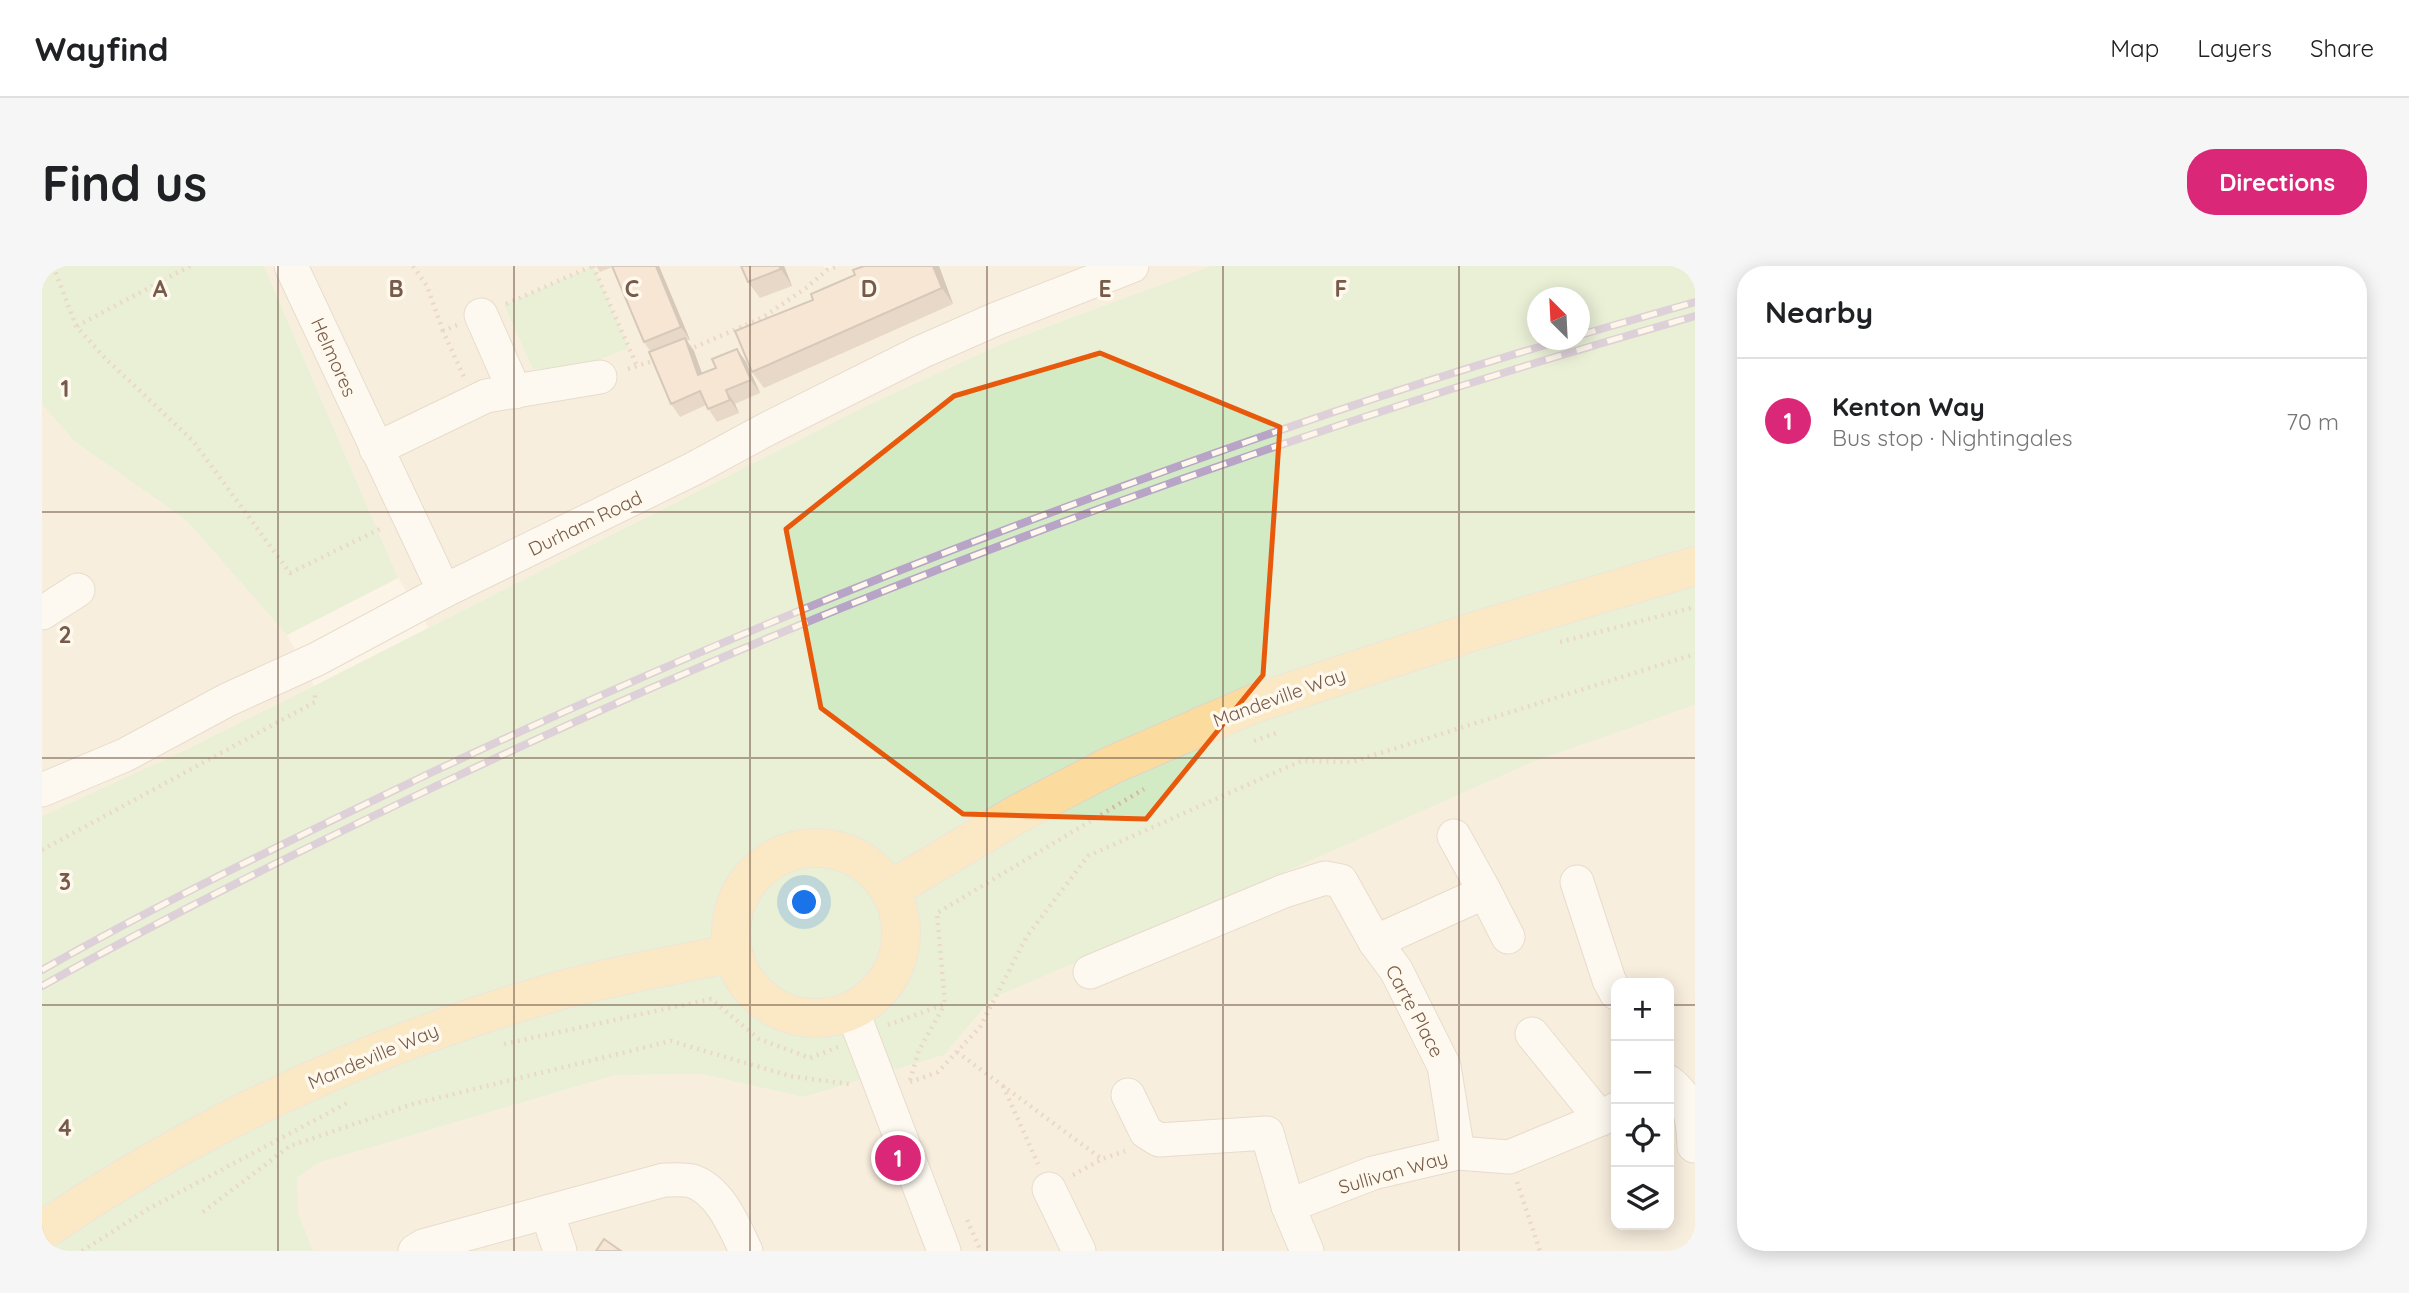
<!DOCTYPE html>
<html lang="en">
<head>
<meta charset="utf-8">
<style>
  body { margin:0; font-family:Quicksand,sans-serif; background:#f6f6f6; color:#202124 }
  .controls { position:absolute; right:21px; bottom:21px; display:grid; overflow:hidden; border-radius:14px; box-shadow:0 4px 18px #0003 }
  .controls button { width:63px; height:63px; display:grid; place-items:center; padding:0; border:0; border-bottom:2px solid #e0e0e0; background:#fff; color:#202124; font:35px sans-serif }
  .compass { position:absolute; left:1485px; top:21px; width:63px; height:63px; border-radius:50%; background:#fff; box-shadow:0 4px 18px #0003; rotate:336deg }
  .you { position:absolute; left:763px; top:637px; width:24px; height:24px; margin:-18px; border:5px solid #fff; border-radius:50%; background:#1a73e8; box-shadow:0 0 0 10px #1a73e833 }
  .badge { display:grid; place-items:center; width:46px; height:46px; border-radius:50%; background:#db2777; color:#fff; font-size:23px; font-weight:700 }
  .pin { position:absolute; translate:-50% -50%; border:4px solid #fff; box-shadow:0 2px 7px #0006 }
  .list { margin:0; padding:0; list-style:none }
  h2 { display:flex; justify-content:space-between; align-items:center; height:91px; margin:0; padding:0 28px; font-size:30px }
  h2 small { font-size:23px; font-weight:400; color:#757577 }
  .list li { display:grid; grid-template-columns:46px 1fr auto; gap:21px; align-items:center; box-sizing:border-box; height:126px; padding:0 28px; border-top:2px solid #e0e0e0 }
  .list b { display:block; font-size:26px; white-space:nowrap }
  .list p { margin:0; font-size:23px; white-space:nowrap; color:#757577 }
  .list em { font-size:23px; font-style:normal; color:#757577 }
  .icon { flex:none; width:38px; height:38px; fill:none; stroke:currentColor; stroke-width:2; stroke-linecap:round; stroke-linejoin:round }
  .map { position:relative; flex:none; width:1653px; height:985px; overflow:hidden; border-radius:28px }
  header { display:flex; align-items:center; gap:42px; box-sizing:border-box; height:98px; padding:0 35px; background:#fff; border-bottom:2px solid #e0e0e0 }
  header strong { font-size:33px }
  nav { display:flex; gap:38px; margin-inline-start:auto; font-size:24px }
  .intro { display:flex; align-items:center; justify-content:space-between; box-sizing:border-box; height:168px; padding:0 42px }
  h1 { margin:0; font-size:49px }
  .button { padding:18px 32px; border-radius:28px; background:#db2777; color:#fff; font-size:24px; font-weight:700 }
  main { display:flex; gap:42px; padding:0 42px }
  aside { flex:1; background:#fff; border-radius:28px; box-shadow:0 4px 18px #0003 }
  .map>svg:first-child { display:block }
  .residential { fill:#f4e7d4; fill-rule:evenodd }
  .green { fill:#d3ebc4; fill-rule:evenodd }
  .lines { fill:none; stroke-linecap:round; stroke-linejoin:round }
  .minor-casing { stroke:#d0bfae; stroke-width:35 }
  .major-casing { stroke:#dbd4d0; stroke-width:40 }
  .path { stroke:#d7b7a0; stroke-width:4.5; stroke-dasharray:2 5; stroke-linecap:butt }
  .minor { stroke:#fff; stroke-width:33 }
  .major { stroke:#fbdb9e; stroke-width:38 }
  .rail-casing { stroke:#b8a4c7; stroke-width:8 }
  .rail { stroke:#fff8ed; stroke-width:5; stroke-dasharray:16; stroke-linecap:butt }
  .wall { fill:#d0b6a3 }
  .shaded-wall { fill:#a99484 }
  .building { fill:#f2d4bd; stroke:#a99484; stroke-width:2 }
  .marked { fill:none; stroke:#e8590c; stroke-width:5; stroke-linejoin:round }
  .grid { fill:none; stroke:#765b4a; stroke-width:2; stroke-opacity:0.55 }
  .labels { text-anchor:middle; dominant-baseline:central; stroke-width:7; stroke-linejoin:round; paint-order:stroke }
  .street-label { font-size:19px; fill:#765b4a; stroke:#fff8ed }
  .grid-label { font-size:23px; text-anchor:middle; font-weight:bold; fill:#765b4a; stroke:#fff8ed; stroke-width:7; stroke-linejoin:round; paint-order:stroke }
</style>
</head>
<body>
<header>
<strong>Wayfind</strong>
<nav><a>Map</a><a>Layers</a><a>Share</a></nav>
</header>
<div class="intro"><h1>Find us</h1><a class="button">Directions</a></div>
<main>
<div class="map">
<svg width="1653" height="985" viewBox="0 0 1653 985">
  <rect width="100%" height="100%" fill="#fcf4e6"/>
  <g class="residential">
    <polygon points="222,0 781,0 785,4 795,0 1169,0 964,76 824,140 387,362 356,312"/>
    <polygon points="0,138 32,175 144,254 245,369 272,420 141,485 0,550"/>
    <path d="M1653,439V985H155L276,897L573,809L660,808L763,831L902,789L949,733L1211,620L1490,495ZM1574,717H1627V959H1574Z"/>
  </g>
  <g class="green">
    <polygon points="0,0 222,0 356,312 245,369 144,254 32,175 0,138"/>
    <polygon points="551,0 587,82 540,100 491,103 462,39"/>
    <path d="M1169,0H1653V439L1490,496L1211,620L949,733L902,789L762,831L660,808L573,809L276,897L255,912L256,947L271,985H0V550L141,485L272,420L824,140L964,76ZM1496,32H1538V74H1496Z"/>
  </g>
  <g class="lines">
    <defs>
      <g id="minor">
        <polyline points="249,0 402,325"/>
        <polyline points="439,49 473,126"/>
        <polyline points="334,183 444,130 558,111"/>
        <polyline points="0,347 36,324"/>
        <polyline points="0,524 83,489 185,434 275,393 402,325 651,203 725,163 879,86 954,53 1090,0"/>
        <polyline points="1412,570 1443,626"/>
        <polyline points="1535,616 1567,714 1574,727"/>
        <polyline points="1333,676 1443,626 1466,671"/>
        <polyline points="1048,706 1242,625 1283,612 1299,615 1333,676 1354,704 1402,800 1416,887"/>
        <polyline points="810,744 902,985"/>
        <polyline points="1490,768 1559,853"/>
        <path d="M1627,816C1649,833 1651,854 1652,880"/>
        <polyline points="1086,829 1104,866 1117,874 1225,867 1246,940 1265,985"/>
        <polyline points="1007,923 1037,985"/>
        <polyline points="1246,940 1331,907 1416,887 1467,891 1559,853 1574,843"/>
        <polyline points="505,946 518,985"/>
        <path d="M373,985L381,980L622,914C630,914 642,913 650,915C678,924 693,962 704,985"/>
      </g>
      <g id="major">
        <circle cx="774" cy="667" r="85"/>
        <polyline points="848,624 977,547 1070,499 1211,438 1430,366 1653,300"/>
        <path d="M0,965C158,858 332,777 516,725C573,709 633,699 691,687"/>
      </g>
    </defs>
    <use href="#minor" class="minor-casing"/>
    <use href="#major" class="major-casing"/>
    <g class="path">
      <polyline points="11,0 34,60 63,92 151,175 248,307 340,262"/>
      <polyline points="371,0 385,20 401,65"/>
      <polyline points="551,0 595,100"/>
      <polyline points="464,38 550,0"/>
      <polyline points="415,59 401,65 422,111"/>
      <polyline points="35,60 148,0"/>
      <polyline points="646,84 720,52 764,22 785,4 795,0"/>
      <polyline points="586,103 614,94"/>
      <polyline points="1518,376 1653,341"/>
      <polyline points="1212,475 1237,466"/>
      <polyline points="0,584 273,436 273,425"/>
      <polyline points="846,759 903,738 895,647 1102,523"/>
      <polyline points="462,778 669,733 717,773 768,792 796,781"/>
      <polyline points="915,786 1060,893 1083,885"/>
      <polyline points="868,814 877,784 903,738"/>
      <polyline points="868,816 896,806 938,761 985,670 1046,590 1259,495 1310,496 1653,388"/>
      <polyline points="961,820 996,898"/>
      <polyline points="1031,909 1060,893"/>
      <polyline points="1475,916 1498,985"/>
      <polyline points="161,946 248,880 371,838 629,775 748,810 807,818"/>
      <polyline points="925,954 939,985"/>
      <polyline points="40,985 106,943 305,837"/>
    </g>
    <use href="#minor" class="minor"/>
    <use href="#major" class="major"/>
    <defs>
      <g id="rail">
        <polyline points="1538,69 1653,36"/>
        <path d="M0,704C125,633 255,571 384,509C606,405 828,312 1057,229C1210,173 1364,119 1521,74"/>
        <path d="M0,720C134,645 271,578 409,513C809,324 1227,171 1653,50"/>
      </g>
    </defs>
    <use href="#rail" class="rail-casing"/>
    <use href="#rail" class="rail"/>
  </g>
  <g class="wall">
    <polygon points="554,0 617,0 648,74 645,75 652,85 660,107 674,102 695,83 704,96 718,127 693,138 697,147 675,156 664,139 638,151 629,138 608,85 602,76 570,1 558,6"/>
    <polygon points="699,0 742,0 750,20 718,32 706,16"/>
    <polygon points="897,0 911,38 722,122 710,106"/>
  </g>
  <g class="shaded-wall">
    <polygon points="614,0 617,0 648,74 639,61"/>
    <polygon points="737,0 742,0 750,20 739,3"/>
    <polygon points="891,0 897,0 911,38 900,22"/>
    <polygon points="643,72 652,85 665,122 656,109"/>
    <polygon points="695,83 704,96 718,127 709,114"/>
    <polygon points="684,124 693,138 697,147 688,134"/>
  </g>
  <g class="building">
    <polygon points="570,0 614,0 639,61 602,76"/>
    <polygon points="699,0 737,0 739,3 706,16"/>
    <polygon points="822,0 891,0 900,22 710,106 693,65 771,34 769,28 813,9 811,4"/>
    <polygon points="643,72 656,109 674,102 670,93 695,83 709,114 684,124 688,134 666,143 658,125 629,138 607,86"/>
    <polygon points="562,973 579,985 554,985"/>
  </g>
  <path d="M0 0H1653V985H0ZM1058,87L1238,161L1221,409L1104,553L921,548L779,442L744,263L912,130Z" fill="#fcf4e6" fill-opacity=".55" fill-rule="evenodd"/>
  <path class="marked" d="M1058,87L1238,161L1221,409L1104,553L921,548L779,442L744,263L912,130Z"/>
  <path class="grid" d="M236,0V985M472,0V985M708,0V985M945,0V985M1181,0V985M1417,0V985M0,246H1653M0,492H1653M0,739H1574M1627,739H1653"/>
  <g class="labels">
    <g class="street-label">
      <text transform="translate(292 91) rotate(66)">Helmores</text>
      <text transform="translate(543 257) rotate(-26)">Durham Road</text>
      <text transform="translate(1237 431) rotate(-20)">Mandeville Way</text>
      <text transform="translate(1373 745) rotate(62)">Carte Place</text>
      <text transform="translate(331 790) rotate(-23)">Mandeville Way</text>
      <text transform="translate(1351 906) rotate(-16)">Sullivan Way</text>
    </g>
  </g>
  <g class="grid-label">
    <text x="118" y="31">A</text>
    <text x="354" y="31">B</text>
    <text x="590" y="31">C</text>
    <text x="827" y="31">D</text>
    <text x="1063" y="31">E</text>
    <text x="1299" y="31">F</text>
    <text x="23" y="131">1</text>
    <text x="23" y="377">2</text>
    <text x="23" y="624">3</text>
    <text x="23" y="870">4</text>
  </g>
</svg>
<div class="controls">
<button>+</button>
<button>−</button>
<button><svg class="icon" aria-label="locate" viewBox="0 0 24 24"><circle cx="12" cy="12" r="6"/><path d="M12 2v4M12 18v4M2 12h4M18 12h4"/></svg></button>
<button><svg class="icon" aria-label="layers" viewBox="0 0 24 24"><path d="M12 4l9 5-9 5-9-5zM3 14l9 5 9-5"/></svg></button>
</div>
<svg class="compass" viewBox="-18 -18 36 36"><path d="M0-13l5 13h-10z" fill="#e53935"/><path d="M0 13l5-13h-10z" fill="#757577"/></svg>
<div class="you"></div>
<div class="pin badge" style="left:856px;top:892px">1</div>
</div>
<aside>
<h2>Nearby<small></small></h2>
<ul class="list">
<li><span class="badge">1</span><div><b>Kenton Way</b><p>Bus stop · Nightingales</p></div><em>70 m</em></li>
</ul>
</aside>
</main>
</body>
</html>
